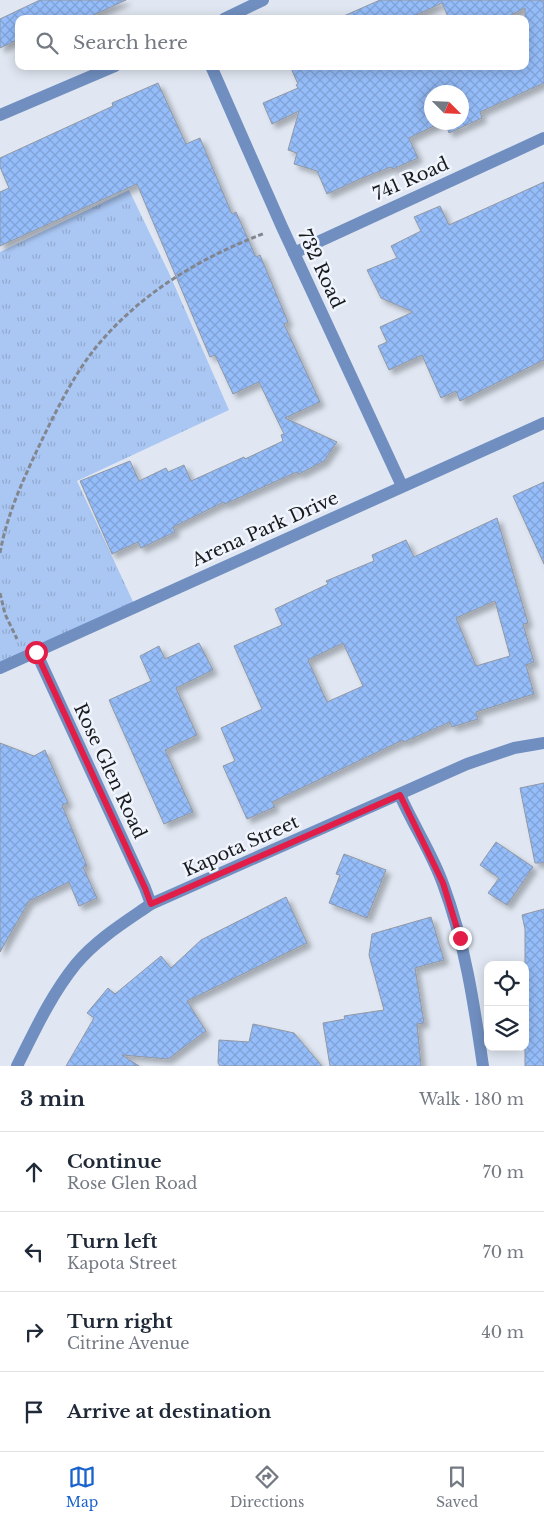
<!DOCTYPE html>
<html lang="en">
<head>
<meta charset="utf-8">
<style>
  body { margin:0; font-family:"Libre Baskerville",serif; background:#f6f6f7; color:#1f2937 }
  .controls { position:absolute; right:15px; bottom:15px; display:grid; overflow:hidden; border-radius:10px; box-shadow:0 2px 12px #0003 }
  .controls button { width:45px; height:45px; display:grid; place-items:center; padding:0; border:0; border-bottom:1px solid #e0e1e3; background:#fff; color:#1f2937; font:25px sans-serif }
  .compass { position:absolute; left:424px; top:85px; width:45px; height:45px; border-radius:50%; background:#fff; box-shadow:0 2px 12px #0003; rotate:114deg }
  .stop { position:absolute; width:15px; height:15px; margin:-11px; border:4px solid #e11d48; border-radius:50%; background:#fff }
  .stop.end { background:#e11d48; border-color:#fff; box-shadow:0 1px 5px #0008 }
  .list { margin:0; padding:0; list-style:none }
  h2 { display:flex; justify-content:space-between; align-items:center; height:65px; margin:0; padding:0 20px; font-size:21px }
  h2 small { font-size:16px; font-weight:400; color:#747a83 }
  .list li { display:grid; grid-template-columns:32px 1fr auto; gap:15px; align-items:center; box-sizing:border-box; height:80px; padding:0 20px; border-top:1px solid #e0e1e3 }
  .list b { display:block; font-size:19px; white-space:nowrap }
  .list p { margin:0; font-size:16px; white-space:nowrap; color:#747a83 }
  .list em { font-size:16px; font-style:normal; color:#747a83 }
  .icon { flex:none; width:28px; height:28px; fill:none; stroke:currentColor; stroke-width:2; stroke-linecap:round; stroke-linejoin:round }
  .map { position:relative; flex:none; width:544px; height:1066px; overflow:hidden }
  .search { position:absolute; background:#fff; box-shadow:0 2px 12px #0003; left:15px; right:15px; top:15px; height:55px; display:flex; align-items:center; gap:12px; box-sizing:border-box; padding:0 18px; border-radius:10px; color:#747a83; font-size:19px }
  .sheet { height:385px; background:#fff }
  nav { display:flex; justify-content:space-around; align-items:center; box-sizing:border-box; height:70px; border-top:1px solid #e0e1e3; background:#fff; font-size:14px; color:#747a83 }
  nav a { display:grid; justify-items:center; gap:2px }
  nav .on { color:#1a62cd }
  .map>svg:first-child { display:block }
  .grass { fill:url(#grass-tufts) }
  .building { fill:url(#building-cross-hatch); stroke:#9197a2; fill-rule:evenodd; filter:url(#shadow) }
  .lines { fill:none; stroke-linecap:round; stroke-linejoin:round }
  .path { stroke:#82868e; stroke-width:3; stroke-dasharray:5 2.5; stroke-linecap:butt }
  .minor { stroke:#708fc0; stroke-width:12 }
  .tertiary { stroke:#708fc0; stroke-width:12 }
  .route { stroke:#e11d48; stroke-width:6 }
  .labels { text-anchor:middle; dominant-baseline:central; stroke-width:5; stroke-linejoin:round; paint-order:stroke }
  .street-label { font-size:18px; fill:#181a1e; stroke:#eff4fd }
</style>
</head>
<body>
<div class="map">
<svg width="544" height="1066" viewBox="0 0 544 1066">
  <defs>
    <pattern id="grass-tufts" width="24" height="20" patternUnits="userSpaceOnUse" patternTransform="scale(1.25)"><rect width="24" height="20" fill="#aac7f4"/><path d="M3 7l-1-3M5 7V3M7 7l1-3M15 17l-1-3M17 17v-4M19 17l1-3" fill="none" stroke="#92aad1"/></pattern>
    <pattern id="building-cross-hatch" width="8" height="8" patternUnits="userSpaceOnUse" patternTransform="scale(1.25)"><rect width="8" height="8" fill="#95bdfa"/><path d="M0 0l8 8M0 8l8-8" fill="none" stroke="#80a2d6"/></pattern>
    <filter id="shadow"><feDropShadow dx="4.5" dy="4.5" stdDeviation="2.5" flood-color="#0004"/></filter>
  </defs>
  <rect width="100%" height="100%" fill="#e0e7f2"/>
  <polygon class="grass" points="129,190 169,273 229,410 77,481 136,608 0,669 0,252"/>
  <g class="building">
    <polygon points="40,0 126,0 85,19 19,19 19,39 0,48 0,19"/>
    <polygon points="380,0 544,0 544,83 480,112 482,118 449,133 445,122 462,122 462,92 432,92 432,122 442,122 409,138 418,158 393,169 391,167 360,179 327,194 317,171 294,164 297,153 288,150 299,111 272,124 263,103 298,88 296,85 298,84 290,66 525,66 525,8 503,19 449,19 442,3 408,19 337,19"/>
    <polygon points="158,83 186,144 200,138 232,214 236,212 256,257 260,255 288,322 284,324 320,402 285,418 337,442 324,461 299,474 297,472 225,504 224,502 173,527 175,532 141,548 138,542 112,554 80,481 130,461 139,481 166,468 168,472 184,465 191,481 244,457 245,459 283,441 281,435 284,434 259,382 233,394 215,355 210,357 137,184 0,246 0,192 9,188 0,167 0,158 113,106 112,103"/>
    <polygon points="544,182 544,360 460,401 456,391 441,398 422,355 389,370 378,346 387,342 380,327 413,312 381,298 367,270 397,258 391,246 421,231 414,217 440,206 449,225"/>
    <polygon points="544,482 544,564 513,496"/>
    <path d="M497,518L528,623L523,624L534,662L526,665L534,694L476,712L478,719L452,727L450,722L404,742L403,740L272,802L275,807L247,819L223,766L235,761L221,728L262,709L234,646L282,625L275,609L328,584L326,581L374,561L372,555L406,540L414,557ZM495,601L510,656L476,666L456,618ZM343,643L363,686L327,702L308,660Z"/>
    <polygon points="199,643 213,670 176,688 197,735 165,750 193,812 164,824 109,700 151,681 140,656 159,646 165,659"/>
    <polygon points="0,743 34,756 45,750 68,803 62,805 87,866 83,867 97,898 79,906 69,882 29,901 0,952"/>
    <polygon points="544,783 544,863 535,863 520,788"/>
    <polygon points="496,842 533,867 507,905 488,893 499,878 480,865"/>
    <polygon points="344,854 386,870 367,918 329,903 340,875 336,874"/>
    <polygon points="286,897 307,943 187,1001 206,1031 168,1059 122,1055 139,1066 66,1066 94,1018 87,1013 108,988 115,994 161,956 171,968 201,940"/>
    <polygon points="544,909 544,1066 525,1066 525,929 522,915"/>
    <polygon points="431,917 444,960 415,968 424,1023 417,1024 421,1066 330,1066 323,1023 345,1019 344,1016 384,1010 369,955 372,934"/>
    <polygon points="253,1024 294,1033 322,1066 220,1066 218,1063 219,1040 249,1042"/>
  </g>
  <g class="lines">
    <g class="path">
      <path d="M0,553C7,514 23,480 40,444C56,411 74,374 97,346C142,292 200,258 265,233"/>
      <polyline points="0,593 5,614 17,639"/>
    </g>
    <g class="minor">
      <polyline points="224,19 263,0"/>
      <polyline points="211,66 282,227 402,486"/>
      <polyline points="0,115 115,66"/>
      <polyline points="294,253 544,138"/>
      <polyline points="36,652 145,888 151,904"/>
      <path d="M400,795C413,825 432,853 443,884C465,943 474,1004 483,1066"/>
      <path d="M17,1066C35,1030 51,995 76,964C97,939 125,922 151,904L467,764L514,748L544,743"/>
    </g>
    <polyline class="tertiary" points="0,668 544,423"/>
  </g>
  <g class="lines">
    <polyline class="route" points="36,652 145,888 151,904 400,795 443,883 460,938"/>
  </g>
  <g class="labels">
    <g class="street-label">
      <text transform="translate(411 179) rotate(-24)">741 Road</text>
      <text transform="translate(321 269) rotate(65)">732 Road</text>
      <text transform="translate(265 529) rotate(-24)">Arena Park Drive</text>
      <text transform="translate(110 771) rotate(65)">Rose Glen Road</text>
      <text transform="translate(241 846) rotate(-24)">Kapota Street</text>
    </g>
  </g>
</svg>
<div class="controls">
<button><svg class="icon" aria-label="locate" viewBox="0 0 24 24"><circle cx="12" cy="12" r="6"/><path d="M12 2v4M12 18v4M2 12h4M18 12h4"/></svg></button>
<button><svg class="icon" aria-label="layers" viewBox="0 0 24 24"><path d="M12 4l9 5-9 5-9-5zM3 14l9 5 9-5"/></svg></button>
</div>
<svg class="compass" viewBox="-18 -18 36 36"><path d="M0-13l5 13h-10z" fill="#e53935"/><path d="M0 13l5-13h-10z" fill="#747a83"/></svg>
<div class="stop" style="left:36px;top:652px"></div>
<div class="stop end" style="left:460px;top:938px"></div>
<div class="search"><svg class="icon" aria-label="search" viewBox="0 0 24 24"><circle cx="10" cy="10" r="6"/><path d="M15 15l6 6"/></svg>Search here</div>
</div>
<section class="sheet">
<h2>3 min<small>Walk · 180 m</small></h2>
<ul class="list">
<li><svg class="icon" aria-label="ahead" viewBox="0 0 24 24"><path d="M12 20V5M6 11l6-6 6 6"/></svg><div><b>Continue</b><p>Rose Glen Road</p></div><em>70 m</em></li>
<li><svg class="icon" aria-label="left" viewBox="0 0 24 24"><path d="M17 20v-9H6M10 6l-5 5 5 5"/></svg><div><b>Turn left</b><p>Kapota Street</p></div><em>70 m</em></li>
<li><svg class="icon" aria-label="right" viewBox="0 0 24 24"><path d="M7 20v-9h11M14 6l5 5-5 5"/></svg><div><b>Turn right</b><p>Citrine Avenue</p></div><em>40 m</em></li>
<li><svg class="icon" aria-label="arrive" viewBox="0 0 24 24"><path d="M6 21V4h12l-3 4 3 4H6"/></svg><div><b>Arrive at destination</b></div></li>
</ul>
</section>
<nav>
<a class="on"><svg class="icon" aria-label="map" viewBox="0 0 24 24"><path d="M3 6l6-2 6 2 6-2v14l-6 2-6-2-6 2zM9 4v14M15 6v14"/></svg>Map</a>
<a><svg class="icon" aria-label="directions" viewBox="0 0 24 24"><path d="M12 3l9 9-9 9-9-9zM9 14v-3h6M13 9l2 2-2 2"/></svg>Directions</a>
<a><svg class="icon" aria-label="saved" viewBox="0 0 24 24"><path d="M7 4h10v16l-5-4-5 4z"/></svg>Saved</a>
</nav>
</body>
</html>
